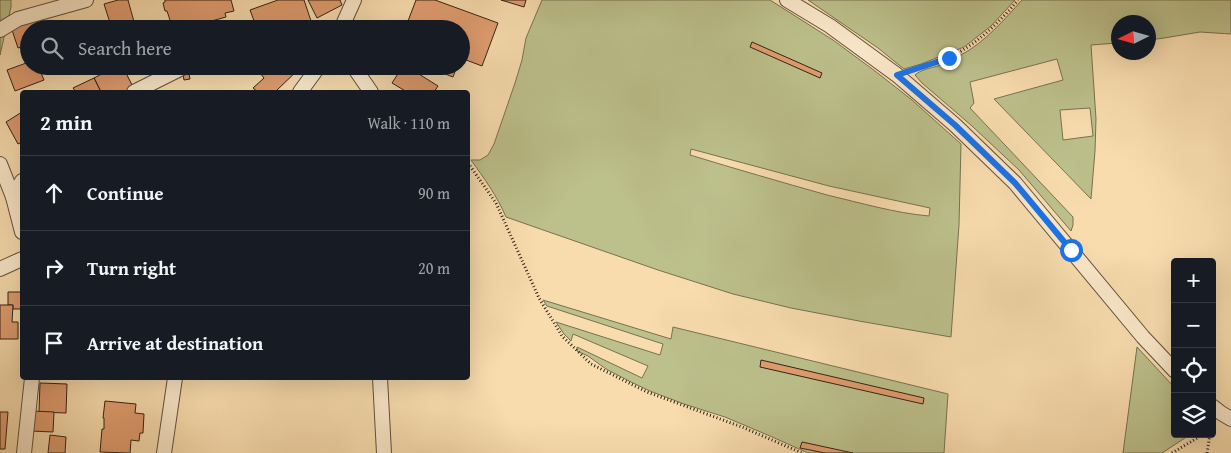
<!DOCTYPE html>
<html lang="en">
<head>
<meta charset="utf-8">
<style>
  body { margin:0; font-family:"Gentium Book Plus",serif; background:#20242c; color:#f1f3f6 }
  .controls { position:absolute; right:15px; bottom:15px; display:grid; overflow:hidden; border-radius:5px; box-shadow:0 5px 20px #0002 }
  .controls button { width:45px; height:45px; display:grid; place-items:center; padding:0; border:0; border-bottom:1px solid #363941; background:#171b24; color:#f1f3f6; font:25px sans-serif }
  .compass { position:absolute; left:1111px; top:15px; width:45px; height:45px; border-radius:50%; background:#171b24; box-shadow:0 5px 20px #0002; rotate:265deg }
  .stop { position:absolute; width:15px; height:15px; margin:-11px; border:4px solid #1a73e8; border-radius:50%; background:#fff }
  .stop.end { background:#1a73e8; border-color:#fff; box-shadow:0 1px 5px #0008 }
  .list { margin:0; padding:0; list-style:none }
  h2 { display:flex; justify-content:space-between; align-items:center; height:65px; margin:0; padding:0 20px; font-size:21px }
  h2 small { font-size:16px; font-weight:400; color:#9ea1a6 }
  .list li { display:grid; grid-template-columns:32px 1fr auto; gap:15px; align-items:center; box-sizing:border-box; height:75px; padding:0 20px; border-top:1px solid #363941 }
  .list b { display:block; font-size:19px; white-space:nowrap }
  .list em { font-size:16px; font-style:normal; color:#9ea1a6 }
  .icon { flex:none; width:28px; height:28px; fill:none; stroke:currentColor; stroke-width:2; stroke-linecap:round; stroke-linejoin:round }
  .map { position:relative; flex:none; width:1231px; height:453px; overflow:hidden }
  .search { position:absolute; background:#171b24; box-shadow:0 5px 20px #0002; left:20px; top:20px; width:450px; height:55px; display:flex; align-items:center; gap:12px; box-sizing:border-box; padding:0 18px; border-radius:28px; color:#9ea1a6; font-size:19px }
  .panel { position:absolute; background:#171b24; box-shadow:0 5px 20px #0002; left:20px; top:90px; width:450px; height:290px; border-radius:5px }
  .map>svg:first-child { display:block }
  .green { fill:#bcc08b; stroke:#787151; fill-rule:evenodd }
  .building { fill:#e09d6f; stroke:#332217 }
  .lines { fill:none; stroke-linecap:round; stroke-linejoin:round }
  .minor-casing { stroke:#64503d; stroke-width:16 }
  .path { stroke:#332217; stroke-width:3; stroke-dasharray:1 2.5; stroke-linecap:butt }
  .minor { stroke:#fae8ca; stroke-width:14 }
  .route { stroke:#1a73e8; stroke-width:6 }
</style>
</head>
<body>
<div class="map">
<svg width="1231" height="453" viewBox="0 0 1231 453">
  <rect width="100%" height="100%" fill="#f8dcae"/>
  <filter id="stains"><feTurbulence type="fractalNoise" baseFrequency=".004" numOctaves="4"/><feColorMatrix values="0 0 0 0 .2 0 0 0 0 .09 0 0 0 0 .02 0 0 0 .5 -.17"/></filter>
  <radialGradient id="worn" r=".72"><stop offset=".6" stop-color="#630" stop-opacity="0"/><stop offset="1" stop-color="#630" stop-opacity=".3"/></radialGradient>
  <g class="green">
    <polygon points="0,0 11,0 11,7 0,55"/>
    <path d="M542,0H770L833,40L875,71L912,100L961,144L959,225L951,337L859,321L791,308L733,294L658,270L506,217C497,196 484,178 471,160H480L488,155L494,144L515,83L522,60L526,38ZM691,149L829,186L930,208L929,216C895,213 861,203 827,195C781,182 736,169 690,155Z"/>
    <polygon points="808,0 1015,0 991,26 964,47 921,64 904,69 878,48"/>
    <path d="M1022,0H1231V34L1200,32L1164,38L1149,40L1148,22H1118V43L1091,45L1096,119L1095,151L1091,199L994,99L1063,80L1057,59L970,82L974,103L970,108L1073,217V225L1071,231L1019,170L972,126L922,83L915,75C923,68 934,68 944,64C950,62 956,58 961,55C985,42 1004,20 1022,0ZM1090,108L1093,136L1063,140L1060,110Z"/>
    <polygon points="543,300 671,339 673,327 948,394 944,453 808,453 770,436 725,417 684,404 650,391 631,382 606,369 588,356 577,351 577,347 642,378 648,366 573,334 571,341 564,334 556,322 660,355 663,344 547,306"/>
    <polygon points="1137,347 1175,388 1175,434 1191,434 1162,453 1123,453"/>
  </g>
  <g class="building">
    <polygon points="118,0 128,0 136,29 112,29 104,4"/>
    <polygon points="165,0 231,0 234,11 225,13 226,17 190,27 190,29 173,29 167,11 165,11 163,3 165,2"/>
    <polygon points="278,0 304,0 312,24 301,29 257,29 250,10"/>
    <polygon points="308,0 340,0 342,5 317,18"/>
    <polygon points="416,0 435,0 498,23 482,66 461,58 461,29 405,29"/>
    <polygon points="501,0 526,0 524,7"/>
    <polygon points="42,17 46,29 29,29 29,45 18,48 11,27"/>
    <polygon points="88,23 90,29 70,29"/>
    <polygon points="752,42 822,73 820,78 750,47"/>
    <polygon points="29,62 29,66 38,66 44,80 15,91 7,70"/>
    <polygon points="267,66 302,66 275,92 258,92 253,88 264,78 260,73"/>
    <polygon points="403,66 406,66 438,86 434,92 407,92 392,83"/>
    <polygon points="427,66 457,66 453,77 427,67"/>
    <polygon points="123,67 134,89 127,92 101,92 94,78 113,68 114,71"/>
    <polygon points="183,74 189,74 190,79 184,80"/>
    <polygon points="94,78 101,92 76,92 73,88"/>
    <polygon points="22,112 22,142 18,144 6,122"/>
    <polygon points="8,292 22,292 22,309 13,309 13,305 8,305"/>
    <polygon points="0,305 13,305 12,322 18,322 18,339 0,339"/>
    <polygon points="761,360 924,398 923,404 760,367"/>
    <polygon points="40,383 67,384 66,413 39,412"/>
    <polygon points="105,401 136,404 135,413 144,414 143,433 140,433 139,441 131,440 130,453 100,452 102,429 104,429 104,418 103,418"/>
    <polygon points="32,411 54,412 53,432 31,431"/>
    <polygon points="0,412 8,412 5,449 0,449"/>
    <polygon points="50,435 66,437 65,453 48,453"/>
    <polygon points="802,442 853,453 825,453 800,448"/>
  </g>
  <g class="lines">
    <defs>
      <g id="minor">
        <polyline points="787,0 830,26 897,75 955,125 1015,183 1143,337 1175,371"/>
        <polyline points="341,29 354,0"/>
        <polyline points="0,30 18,19 86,0"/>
        <polyline points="353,66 371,92"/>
        <polyline points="134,92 186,66"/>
        <polyline points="300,92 319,66"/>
        <polyline points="0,164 13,197 22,232"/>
        <polyline points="13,197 22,181"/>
        <polyline points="0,269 22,259"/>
        <polyline points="380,378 384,453"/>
        <polyline points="1212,406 1221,413 1231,419"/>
        <polyline points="24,453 32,378"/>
        <polyline points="164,453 175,378"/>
      </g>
    </defs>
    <use href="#minor" class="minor-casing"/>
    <g class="path">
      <path d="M915,69C926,65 938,62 948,58C976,45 999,23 1018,0"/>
      <polyline points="468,163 496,203 539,298 562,336 591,364 647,392 742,427 802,453"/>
      <polyline points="1172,453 1204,434"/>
      <polyline points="1207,453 1210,434"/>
    </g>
    <use href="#minor" class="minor"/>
  </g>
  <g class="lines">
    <polyline class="route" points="949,58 897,75 955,125 1015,183 1071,250"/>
  </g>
  <rect width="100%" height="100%" filter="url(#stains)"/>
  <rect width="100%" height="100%" fill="url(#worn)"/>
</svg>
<div class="controls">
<button>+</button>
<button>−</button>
<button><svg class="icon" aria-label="locate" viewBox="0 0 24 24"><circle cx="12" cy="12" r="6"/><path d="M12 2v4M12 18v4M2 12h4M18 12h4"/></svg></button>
<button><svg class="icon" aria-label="layers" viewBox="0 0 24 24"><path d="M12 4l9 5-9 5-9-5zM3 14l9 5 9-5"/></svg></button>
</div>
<svg class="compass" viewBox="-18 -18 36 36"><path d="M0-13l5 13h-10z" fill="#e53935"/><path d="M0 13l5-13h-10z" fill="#9ea1a6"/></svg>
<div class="stop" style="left:1071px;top:250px"></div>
<div class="stop end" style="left:949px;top:58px"></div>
<div class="search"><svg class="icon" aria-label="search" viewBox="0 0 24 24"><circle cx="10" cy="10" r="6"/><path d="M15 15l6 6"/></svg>Search here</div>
<section class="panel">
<h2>2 min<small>Walk · 110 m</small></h2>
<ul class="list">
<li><svg class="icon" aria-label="ahead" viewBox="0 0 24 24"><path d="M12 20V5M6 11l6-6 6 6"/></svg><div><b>Continue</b></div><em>90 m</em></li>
<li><svg class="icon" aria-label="right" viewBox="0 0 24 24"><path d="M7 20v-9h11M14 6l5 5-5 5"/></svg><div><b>Turn right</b></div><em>20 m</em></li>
<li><svg class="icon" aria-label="arrive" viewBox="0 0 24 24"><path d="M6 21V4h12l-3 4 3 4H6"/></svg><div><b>Arrive at destination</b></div></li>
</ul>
</section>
</div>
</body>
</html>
